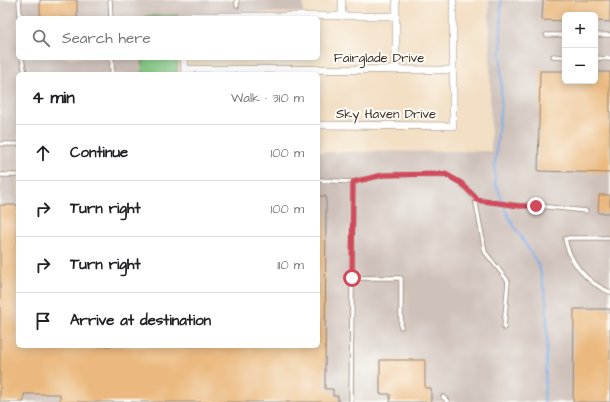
<!DOCTYPE html>
<html lang="en">
<head>
<meta charset="utf-8">
<style>
  body { margin:0; font-family:"Architects Daughter",sans-serif; background:#f2f2f2; color:#202124 }
  .controls { position:absolute; right:12px; top:12px; display:grid; overflow:hidden; border-radius:6px; box-shadow:0 2px 10px #0003 }
  .controls button { width:36px; height:36px; display:grid; place-items:center; padding:0; border:0; border-bottom:1px solid #e0e0e0; background:#fff; color:#202124; font:20px sans-serif }
  .stop { position:absolute; width:12px; height:12px; margin:-9px; border:3px solid #d1495b; border-radius:50%; background:#fff }
  .stop.end { background:#d1495b; border-color:#fff; box-shadow:0 1px 4px #0008 }
  .list { margin:0; padding:0; list-style:none }
  h2 { display:flex; justify-content:space-between; align-items:center; height:52px; margin:0; padding:0 16px; font-size:17px }
  h2 small { font-size:13px; font-weight:400; color:#757577 }
  .list li { display:grid; grid-template-columns:26px 1fr auto; gap:12px; align-items:center; box-sizing:border-box; height:56px; padding:0 16px; border-top:1px solid #e0e0e0 }
  .list b { display:block; font-size:15px; white-space:nowrap }
  .list em { font-size:13px; font-style:normal; color:#757577 }
  .icon { flex:none; width:22px; height:22px; fill:none; stroke:currentColor; stroke-width:2; stroke-linecap:round; stroke-linejoin:round }
  .map { position:relative; flex:none; width:610px; height:402px; overflow:hidden }
  .search { position:absolute; background:#fff; box-shadow:0 2px 10px #0003; left:16px; top:16px; width:304px; height:44px; display:flex; align-items:center; gap:10px; box-sizing:border-box; padding:0 14px; border-radius:6px; color:#757577; font-size:15px }
  .panel { position:absolute; background:#fff; box-shadow:0 2px 10px #0003; left:16px; top:72px; width:304px; height:276px; border-radius:6px }
  .map>svg:first-child { display:block }
  .industrial { fill:#cec1ba; fill-rule:evenodd }
  .green { fill:#85cb86; stroke:#607a52 }
  .lines { fill:none; stroke-linecap:round; stroke-linejoin:round }
  .stream { stroke:#7eade8; stroke-width:2 }
  .building { fill:#ebb97f }
  .service-casing { stroke:#978471; stroke-width:5 }
  .minor-casing { stroke:#978471; stroke-width:8 }
  .service { stroke:#fff; stroke-width:3.5 }
  .minor { stroke:#fff; stroke-width:7 }
  .route { stroke:#d1495b; stroke-width:5 }
  .labels { text-anchor:middle; dominant-baseline:central; stroke-width:4; stroke-linejoin:round; paint-order:stroke }
  .street-label { font-size:13px; fill:#3b2a1e; stroke:#fdfcf7 }
</style>
</head>
<body>
<div class="map">
<svg width="610" height="402" viewBox="0 0 610 402">
  <rect width="100%" height="100%" fill="#fdfcf7"/>
  <filter id="ink" filterUnits="userSpaceOnUse"><feTurbulence type="fractalNoise" baseFrequency=".025" numOctaves="2"/><feDisplacementMap in="SourceGraphic" scale="8" xChannelSelector="R" yChannelSelector="G"/><feConvolveMatrix kernelMatrix="1 2 1 2 8 2 1 2 1" color-interpolation-filters="sRGB"/></filter>
  <filter id="wash" filterUnits="userSpaceOnUse"><feTurbulence type="fractalNoise" baseFrequency=".012" numOctaves="4" result="noise"/><feDisplacementMap in="SourceGraphic" scale="16" xChannelSelector="R" yChannelSelector="G"/><feGaussianBlur stdDeviation="0.9" result="paint"/><feColorMatrix in="noise" values="0 0 0 0 0 0 0 0 0 0 0 0 0 0 0 0 0 1.4 0 .05"/><feComposite in="paint" operator="in"/></filter>
  <g filter="url(#wash)">
    <rect width="100%" height="100%" fill="#f3dfc4"/>
    <path class="industrial" d="M0,0H303V12L145,16V18H18V58H143L142,74H18V346H318V152L491,151L489,0H610V402H0ZM565,15H595V81H565Z"/>
    <g class="green">
      <polygon points="178,15 178,18 145,18 145,16"/>
      <polygon points="143,58 178,58 177,74 142,74"/>
    </g>
    <g class="lines">
      <polyline class="stream" points="501,0 501,103 495,163 495,182 508,216 539,266 547,304 547,343 544,402"/>
    </g>
    <g id="blocks">
      <g class="building">
        <rect x="40" y="0" width="37" height="18"/>
        <polygon points="543,0 610,0 610,22 595,21 595,15 565,15 565,21 542,20"/>
        <polygon points="540,71 565,71 565,81 595,81 595,72 610,72 610,173 538,171"/>
        <polygon points="599,195 610,195 610,213 598,213"/>
        <polygon points="318,196 326,196 325,389 333,389 333,396 338,396 338,402 60,402 60,394 24,394 24,402 0,402 0,205 18,205 18,346 318,346"/>
        <polygon points="574,309 610,309 610,402 573,402"/>
        <polygon points="380,360 425,360 425,388 431,388 431,402 390,402 390,394 380,394"/>
      </g>
    </g>
  </g>
  <g filter="url(#ink)">
    <use href="#blocks" fill-opacity="0" stroke="#978471" stroke-width="1"/>
    <g class="lines">
      <defs>
        <g id="service">
          <polyline points="19,0 20,18"/>
          <polyline points="110,0 111,18"/>
          <polyline points="237,0 237,6"/>
          <polyline points="546,35 565,35"/>
          <polyline points="595,35 610,35"/>
          <polyline points="553,56 565,57"/>
          <polyline points="22,58 25,74"/>
          <polyline points="112,58 112,74"/>
          <polyline points="595,58 610,59"/>
          <polyline points="0,144 18,144"/>
          <polyline points="0,175 18,175"/>
          <polyline points="318,180 353,182 351,402"/>
          <polyline points="353,182 383,175 445,174 461,183 475,198 485,252 508,281 504,328"/>
          <polyline points="476,200 520,206 530,205 586,211"/>
          <path d="M610,238H569L565,239C570,263 587,283 610,292"/>
          <polyline points="352,278 401,278 401,327"/>
          <polyline points="443,397 448,402"/>
        </g>
        <g id="minor">
          <polyline points="342,0 342,16"/>
          <polyline points="396,0 396,70"/>
          <polyline points="184,18 184,16 396,16"/>
          <polyline points="184,58 185,74"/>
          <polyline points="185,69 453,70"/>
          <polyline points="318,125 453,126 453,0"/>
        </g>
      </defs>
      <use href="#service" class="service-casing"/>
      <use href="#minor" class="minor-casing"/>
      <use href="#service" class="service"/>
      <use href="#minor" class="minor"/>
    </g>
  </g>
  <g class="lines" filter="url(#ink)">
    <polyline class="route" points="352,278 353,182 383,175 445,174 461,183 476,198 476,200 520,206 536,206"/>
  </g>
  <g class="labels">
    <g class="street-label">
      <text x="379" y="58">Fairglade Drive</text>
      <text x="386" y="114">Sky Haven Drive</text>
    </g>
  </g>
</svg>
<div class="controls">
<button>+</button>
<button>−</button>
</div>
<div class="stop" style="left:352px;top:278px"></div>
<div class="stop end" style="left:536px;top:206px"></div>
<div class="search"><svg class="icon" aria-label="search" viewBox="0 0 24 24"><circle cx="10" cy="10" r="6"/><path d="M15 15l6 6"/></svg>Search here</div>
<section class="panel">
<h2>4 min<small>Walk · 310 m</small></h2>
<ul class="list">
<li><svg class="icon" aria-label="ahead" viewBox="0 0 24 24"><path d="M12 20V5M6 11l6-6 6 6"/></svg><div><b>Continue</b></div><em>100 m</em></li>
<li><svg class="icon" aria-label="right" viewBox="0 0 24 24"><path d="M7 20v-9h11M14 6l5 5-5 5"/></svg><div><b>Turn right</b></div><em>100 m</em></li>
<li><svg class="icon" aria-label="right" viewBox="0 0 24 24"><path d="M7 20v-9h11M14 6l5 5-5 5"/></svg><div><b>Turn right</b></div><em>110 m</em></li>
<li><svg class="icon" aria-label="arrive" viewBox="0 0 24 24"><path d="M6 21V4h12l-3 4 3 4H6"/></svg><div><b>Arrive at destination</b></div></li>
</ul>
</section>
</div>
</body>
</html>
